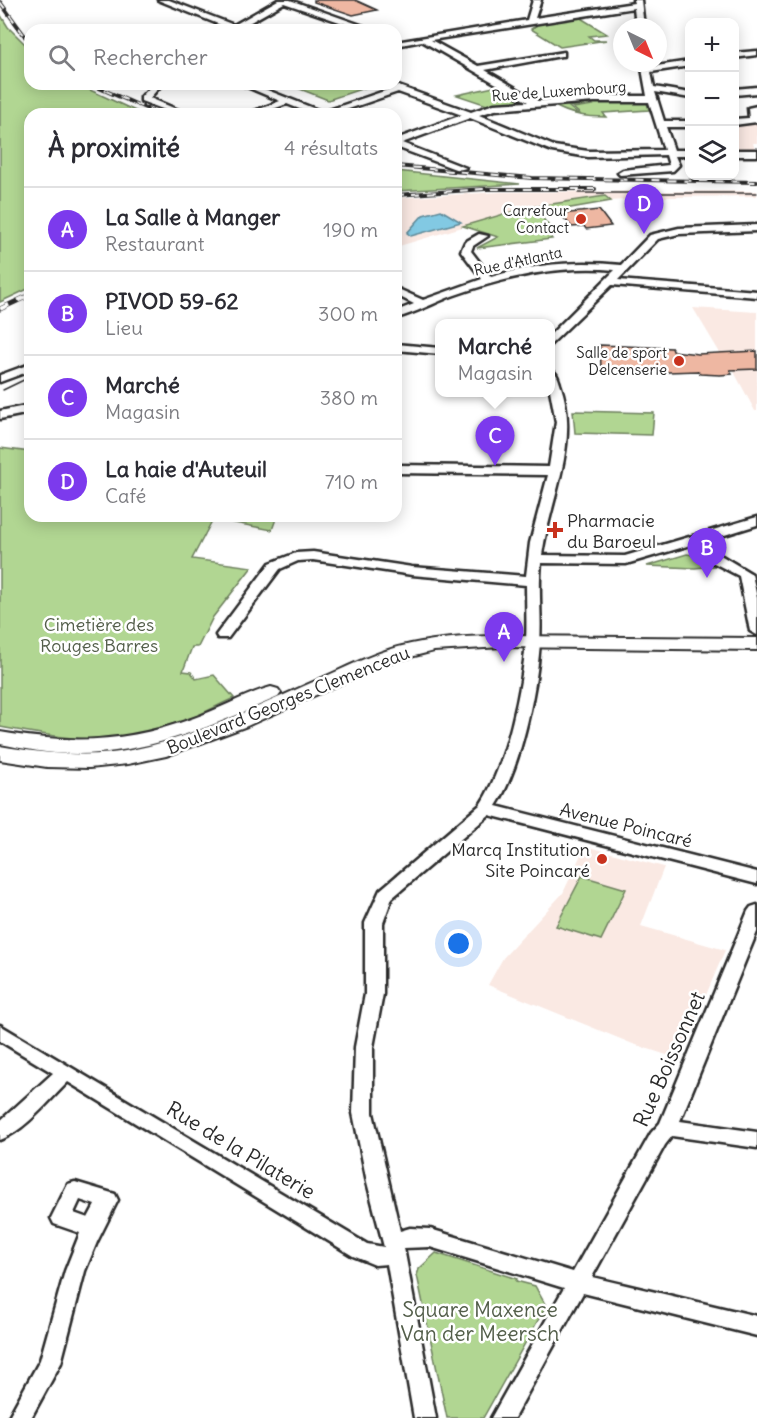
<!DOCTYPE html>
<html lang="fr">
<head>
<meta charset="utf-8">
<style>
  body { margin:0; font-family:Delius,sans-serif; background:#f2f2f3; color:#2b2b33 }
  .controls { position:absolute; right:18px; top:18px; display:grid; overflow:hidden; border-radius:12px; box-shadow:0 3px 15px #0003 }
  .controls button { width:54px; height:54px; display:grid; place-items:center; padding:0; border:0; border-bottom:2px solid #e1e1e2; background:#fff; color:#2b2b33; font:30px sans-serif }
  .compass { position:absolute; left:613px; top:18px; width:54px; height:54px; border-radius:50%; background:#fff; box-shadow:0 3px 15px #0003; rotate:137deg }
  .you { position:absolute; left:459px; top:944px; width:21px; height:21px; margin:-15px; border:4px solid #fff; border-radius:50%; background:#1a73e8; box-shadow:0 0 0 9px #1a73e833 }
  .badge { display:grid; place-items:center; width:39px; height:39px; border-radius:50%; background:#7c3aed; color:#fff; font-size:20px; font-weight:700 }
  .pin { position:absolute; translate:-50% -50px; filter:drop-shadow(0 2px 3px #0008) }
  .pin::after { content:''; position:absolute; top:32px; width:21px; height:18px; background:inherit; clip-path:polygon(0 0,100% 0,50% 100%) }
  .popup { position:absolute; left:435px; top:319px; width:120px; height:78px; box-sizing:border-box; display:grid; place-content:center; border-radius:12px; background:#fff; filter:drop-shadow(0 2px 4px #0005); font-size:20px; white-space:nowrap; color:#7c7c81 }
  .popup b { font-size:22px; color:#2b2b33 }
  .popup::after { content:''; position:absolute; left:50%; top:100%; margin-left:-12px; border:12px solid transparent; border-top-color:#fff }
  .list { margin:0; padding:0; list-style:none }
  h2 { display:flex; justify-content:space-between; align-items:center; height:78px; margin:0; padding:0 24px; font-size:26px }
  h2 small { font-size:20px; font-weight:400; color:#7c7c81 }
  .list li { display:grid; grid-template-columns:39px 1fr auto; gap:18px; align-items:center; box-sizing:border-box; height:84px; padding:0 24px; border-top:2px solid #e1e1e2 }
  .list b { display:block; font-size:22px; white-space:nowrap }
  .list p { margin:0; font-size:20px; white-space:nowrap; color:#7c7c81 }
  .list em { font-size:20px; font-style:normal; color:#7c7c81 }
  .icon { flex:none; width:33px; height:33px; fill:none; stroke:currentColor; stroke-width:2; stroke-linecap:round; stroke-linejoin:round }
  .map { position:relative; flex:none; width:757px; height:1418px; overflow:hidden }
  .search { position:absolute; background:#fff; box-shadow:0 3px 15px #0003; left:24px; top:24px; width:378px; height:66px; display:flex; align-items:center; gap:15px; box-sizing:border-box; padding:0 21px; border-radius:18px; color:#7c7c81; font-size:22px }
  .panel { position:absolute; background:#fff; box-shadow:0 3px 15px #0003; left:24px; top:108px; width:378px; height:414px; border-radius:18px }
  .map>svg:first-child { display:block }
  .built { fill:#fae9e3 }
  .green { fill:#b1d692; stroke:#6e805e; stroke-width:1.5 }
  .water { fill:#82c9e3; stroke:#5f8a99; stroke-width:1.5 }
  .building { fill:#eeb7a2; stroke:#2b2b2b; stroke-width:1.5 }
  .lines { fill:none; stroke-linecap:round; stroke-linejoin:round }
  .minor-casing { stroke:#2b2b2b; stroke-width:5 }
  .major-casing { stroke:#2b2b2b; stroke-width:4 }
  .minor { fill:#fff; fill-rule:evenodd }
  .major { fill:#fff; fill-rule:evenodd }
  .tram { stroke:#2b2b2b; stroke-width:1.5 }
  .rail-far1-casing { stroke:#2b2b2b; stroke-width:4 }
  .rail-casing { stroke:#2b2b2b; stroke-width:5 }
  .rail-far1 { stroke:#fff; stroke-width:2; stroke-dasharray:8; stroke-linecap:butt }
  .rail { stroke:#fff; stroke-width:4; stroke-dasharray:10; stroke-linecap:butt }
  .poi-dot { fill:#c8321e; stroke:#fff; stroke-width:2 }
  .labels { text-anchor:middle; dominant-baseline:central; stroke-width:5; stroke-linejoin:round; paint-order:stroke }
  .far-street-label { font-size:15px; fill:#2b2b2b; stroke:#fff }
  .far-poi-label { font-size:15px; fill:#2b2b2b; stroke:#fff; text-anchor:end }
  .poi-label { font-size:18px; fill:#2b2b2b; stroke:#fff; text-anchor:start }
  .park-label { font-size:18px; fill:#535e4a; stroke:#fff }
  .street-label { font-size:18px; fill:#2b2b2b; stroke:#fff }
  .near-street-label { font-size:21px; fill:#2b2b2b; stroke:#fff }
  .near-park-label { font-size:21px; fill:#535e4a; stroke:#fff }
</style>
</head>
<body>
<div class="map">
<svg width="757" height="1418" viewBox="0 0 757 1418">
  <rect width="100%" height="100%" fill="#fff"/>
  <filter id="ink" filterUnits="userSpaceOnUse"><feTurbulence type="fractalNoise" baseFrequency=".0167" numOctaves="2"/><feDisplacementMap in="SourceGraphic" scale="12" xChannelSelector="R" yChannelSelector="G"/><feConvolveMatrix kernelMatrix="1 2 1 2 8 2 1 2 1" color-interpolation-filters="sRGB"/></filter>
  <g filter="url(#ink)">
    <g class="built">
      <polygon points="757,122 757,143 753,143 755,150 735,150 734,124"/>
      <polygon points="757,191 757,196 661,197 611,201 605,196 525,208 396,247 396,198 500,192"/>
      <polygon points="693,308 757,312 757,351 720,353"/>
      <polygon points="757,369 757,411 755,411 733,370"/>
      <polygon points="585,846 664,867 641,926 725,950 679,1059 633,1044 488,985 503,958 563,893"/>
    </g>
    <g class="green">
      <polygon points="0,14 8,27 30,49 30,84 77,84 142,114 30,114 30,288 0,302"/>
      <polygon points="579,17 607,34 589,36 594,40 607,40 560,47 531,29 536,26 532,23 568,20"/>
      <polygon points="304,84 364,84 370,86 328,100 295,87"/>
      <polygon points="498,86 521,101 487,105 457,95"/>
      <path d="M590,102H643L647,103L649,110L603,113L606,117C586,117 570,115 553,105L581,103L583,105L569,107L579,115L580,114L573,108L593,105Z"/>
      <polygon points="396,171 520,184 396,191"/>
      <polygon points="605,196 611,201 565,209 541,216 552,230 546,231 552,239 477,248 498,237 463,226 525,208"/>
      <polygon points="573,411 654,413 652,435 575,433"/>
      <path d="M0,448L30,452V516H277L272,530L213,519L192,559L252,567L213,617L198,647H192L183,671L191,672L196,679L214,675L234,698C212,708 189,721 166,728C105,747 60,738 0,727Z"/>
      <polygon points="687,554 699,556 714,566 695,568 647,566"/>
      <polygon points="582,876 626,889 601,940 556,926"/>
      <polygon points="436,1253 517,1279 516,1281 535,1286 546,1306 483,1418 447,1418 417,1275 419,1269"/>
    </g>
    <polygon class="water" points="441,210 461,222 411,236 407,233 423,215"/>
    <g class="building">
      <polygon points="314,0 355,0 377,10 353,15 314,2"/>
      <polygon points="599,210 611,226 586,229 584,226 572,227 560,214"/>
      <polygon points="600,345 672,348 673,351 698,354 757,351 757,369 730,370 732,374 720,375 700,374 698,371 668,372 601,368"/>
    </g>
    <g class="lines">
      <defs>
        <g id="minor">
          <polygon points="158,0 169,0 234,25 278,0 290,0 375,30 363,30 284,3 240,28 243,30 227,30 228,28"/>
          <path d="M533,0H541L535,18L634,3L633,0H641L644,27H636L634,8L431,40L478,66L564,52V56H561L485,70L538,101L594,96H647L641,63H649L650,67L690,61V66L651,72L654,87L690,93V98L655,92L664,121H690V127H666L674,150H690V156H675L679,165L673,171L620,175L618,173L623,170L669,165L666,155L588,157L552,151L470,118L402,143L466,168L458,170L396,147V139L462,115L398,92L334,114H312L287,104L259,114H247L280,101L240,84H252L323,112L390,89L381,84H393L471,112L494,104L528,102L422,41L396,46V42L527,20ZM594,102H649L664,150L588,151L554,146L479,115L495,110Z"/>
          <polygon points="757,51 757,55 734,58 734,53"/>
          <polygon points="153,84 162,84 150,98 188,114 176,114 141,101 141,97"/>
          <polygon points="757,87 757,93 734,95 734,89"/>
          <polygon points="757,106 757,122 734,125 734,119 749,118 748,108"/>
          <rect x="734" y="150" width="23" height="6"/>
          <path d="M757,225V231L679,234L658,239L618,280L757,291V297L612,285L550,345V335L615,270C558,265 505,277 452,296C434,303 415,313 396,318V311L414,304L396,295V288L423,300L482,279L461,251L465,242L479,234L488,236L473,246L471,251L491,277C534,264 576,260 621,265L650,235L679,228Z"/>
          <polygon points="396,344 440,348 440,354 396,350"/>
          <polygon points="30,364 30,371 0,382 0,375"/>
          <path d="M550,370C557,372 558,378 560,384C581,441 550,499 542,555L625,556L757,517V525L705,541L722,556L752,574L757,598V635L750,631L739,576L712,562L694,544L626,564L541,563C538,589 542,616 540,642C537,688 521,768 496,806L757,872V884L489,815L392,898L383,923V994L373,1047V1113L400,1231L410,1228L430,1229L573,1272L651,1133L660,1123L748,911L751,907L757,905V932L680,1121L757,1132V1148L672,1136L665,1145L592,1277L757,1316V1336L583,1293L514,1418H491L564,1288L430,1247L404,1248L436,1418H414L387,1264L375,1265L353,1256L68,1082C50,1100 23,1132 0,1140V1121L53,1073L0,1041V1025L367,1244L384,1247L367,1182L353,1113L355,1047L365,994V923L380,890L480,805C506,767 523,686 526,640C527,622 526,603 526,585L412,575L313,560L298,561L280,569L228,638H218L216,635L270,563L296,553L313,552L412,567L526,576L530,543L548,475L396,473V465L549,467L556,422L550,390Z"/>
          <polygon points="30,405 30,413 0,419 0,411"/>
          <path d="M75,1182L115,1194L118,1200L97,1242L85,1271L61,1363L31,1418H8L40,1360L65,1271L80,1233L54,1224L51,1218L68,1184ZM80,1200L95,1205L88,1218L74,1213Z"/>
        </g>
        <g id="major">
          <path d="M502,636L757,638V650L502,647L434,651L387,663L247,726L166,756L128,764L89,768L47,767L0,760V746C43,753 88,759 131,750C198,737 260,705 322,678C347,667 372,654 398,647C432,638 467,636 502,636Z"/>
          <path d="M271,687L278,689L281,693L278,697C213,726 149,753 77,754C51,754 25,749 0,744V732C71,744 126,743 194,718C220,709 245,694 271,687Z"/>
        </g>
      </defs>
      <use href="#minor" class="minor-casing"/>
      <use href="#major" class="major-casing"/>
      <use href="#minor" class="minor"/>
      <use href="#major" class="major"/>
      <g class="tram">
        <polyline points="578,193 757,193"/>
        <polyline points="3,390 30,377"/>
      </g>
      <defs>
        <g id="rail-far1">
          <polyline points="0,2 30,43"/>
          <polyline points="90,84 159,114"/>
          <polyline points="396,166 532,178 757,182"/>
          <polyline points="396,195 485,189 595,189"/>
        </g>
        <polyline id="rail" points="0,309 30,295"/>
      </defs>
      <use href="#rail-far1" class="rail-far1-casing"/>
      <use href="#rail" class="rail-casing"/>
      <use href="#rail-far1" class="rail-far1"/>
      <use href="#rail" class="rail"/>
    </g>
  </g>
  <g class="poi-dot">
    <circle cx="581" cy="219" r="6"/>
    <circle cx="679" cy="361" r="6"/>
    <path d="M552 521h6v6h6v6h-6v6h-6v-6h-6v-6h6z"/>
    <circle cx="602" cy="859" r="6"/>
  </g>
  <g class="labels">
    <g class="far-street-label">
      <text transform="translate(559 91) rotate(-4)">Rue de Luxembourg</text>
      <text transform="translate(518 261) rotate(-12)">Rue d'Atlanta</text>
    </g>
    <g class="far-poi-label">
      <text x="569" y="210">Carrefour<tspan x="569" dy="17">Contact</tspan></text>
      <text x="667" y="352">Salle de sport<tspan x="667" dy="17">Delcenserie</tspan></text>
    </g>
    <g class="poi-label">
      <text x="567" y="520">Pharmacie<tspan x="567" dy="21">du Baroeul</tspan></text>
      <text x="590" y="849" text-anchor="end">Marcq Institution<tspan x="590" dy="21">Site Poincaré</tspan></text>
    </g>
    <g class="park-label">
      <text x="99" y="624">Cimetière des<tspan x="99" dy="21">Rouges Barres</tspan></text>
    </g>
    <g class="street-label">
      <text transform="translate(288 700) rotate(-22)">Boulevard Georges Clemenceau</text>
      <text transform="translate(626 825) rotate(14)">Avenue Poincaré</text>
    </g>
    <g class="near-street-label">
      <text transform="translate(669 1059) rotate(-66)">Rue Boissonnet</text>
      <text transform="translate(241 1150) rotate(31)">Rue de la Pilaterie</text>
    </g>
    <g class="near-park-label">
      <text x="480" y="1309">Square Maxence<tspan x="480" dy="24">Van der Meersch</tspan></text>
    </g>
  </g>
</svg>
<div class="controls">
<button>+</button>
<button>−</button>
<button><svg class="icon" aria-label="layers" viewBox="0 0 24 24"><path d="M12 4l9 5-9 5-9-5zM3 14l9 5 9-5"/></svg></button>
</div>
<svg class="compass" viewBox="-18 -18 36 36"><path d="M0-13l5 13h-10z" fill="#e53935"/><path d="M0 13l5-13h-10z" fill="#7c7c81"/></svg>
<div class="you"></div>
<div class="pin badge" style="left:504px;top:662px">A</div>
<div class="pin badge" style="left:707px;top:578px">B</div>
<div class="pin badge" style="left:495px;top:466px">C</div>
<div class="popup"><b>Marché</b>Magasin</div>
<div class="pin badge" style="left:644px;top:234px">D</div>
<div class="search"><svg class="icon" aria-label="search" viewBox="0 0 24 24"><circle cx="10" cy="10" r="6"/><path d="M15 15l6 6"/></svg>Rechercher</div>
<section class="panel">
<h2>À proximité<small>4 résultats</small></h2>
<ul class="list">
<li><span class="badge">A</span><div><b>La Salle à Manger</b><p>Restaurant</p></div><em>190 m</em></li>
<li><span class="badge">B</span><div><b>PIVOD 59-62</b><p>Lieu</p></div><em>300 m</em></li>
<li><span class="badge">C</span><div><b>Marché</b><p>Magasin</p></div><em>380 m</em></li>
<li><span class="badge">D</span><div><b>La haie d'Auteuil</b><p>Café</p></div><em>710 m</em></li>
</ul>
</section>
</div>
</body>
</html>
